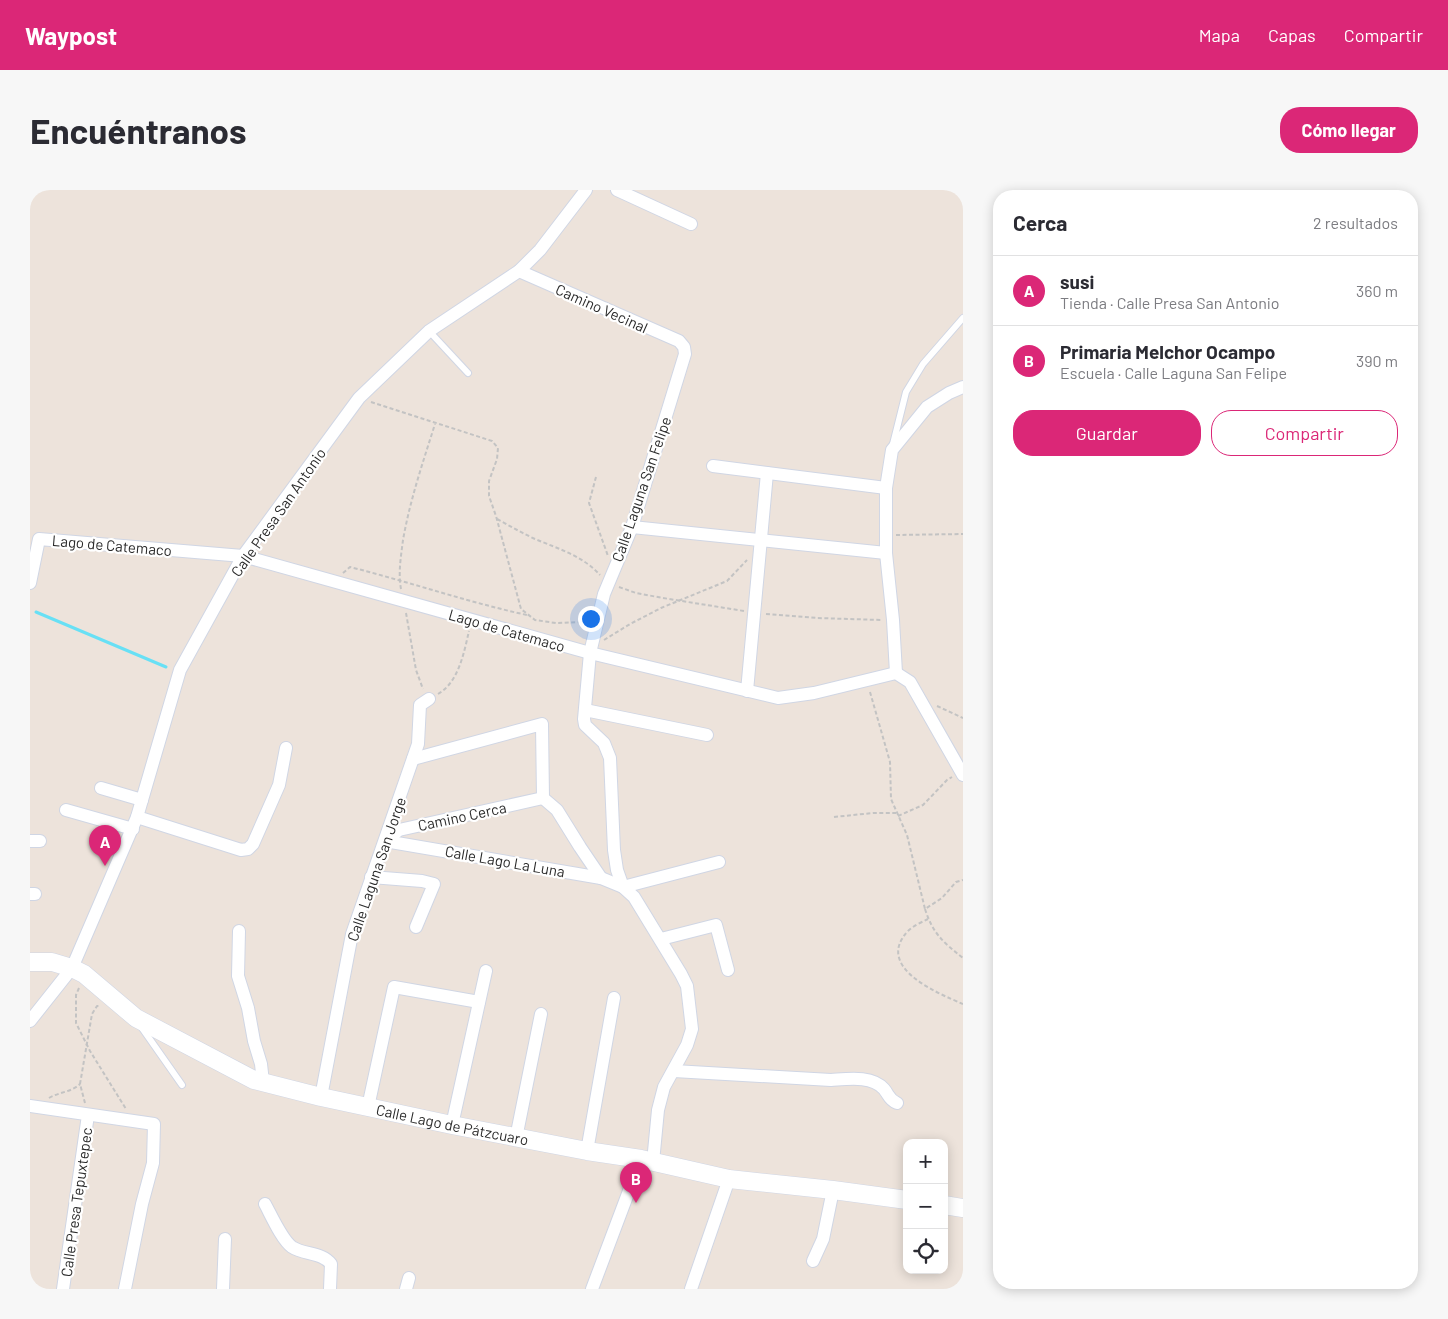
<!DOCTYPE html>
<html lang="es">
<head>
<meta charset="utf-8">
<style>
  body { margin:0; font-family:Barlow,sans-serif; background:#f7f7f7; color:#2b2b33 }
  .controls { position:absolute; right:15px; bottom:15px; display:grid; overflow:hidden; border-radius:10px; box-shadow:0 2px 12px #0003 }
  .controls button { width:45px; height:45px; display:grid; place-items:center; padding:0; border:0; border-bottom:1px solid #e1e1e2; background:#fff; color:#2b2b33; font:25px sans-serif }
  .you { position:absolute; left:560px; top:428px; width:18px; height:18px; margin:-12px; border:4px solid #fff; border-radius:50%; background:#1a73e8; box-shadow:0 0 0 8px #1a73e833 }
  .badge { display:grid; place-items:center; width:32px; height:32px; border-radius:50%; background:#db2777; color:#fff; font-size:16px; font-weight:700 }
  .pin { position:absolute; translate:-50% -41px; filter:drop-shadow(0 1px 2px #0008) }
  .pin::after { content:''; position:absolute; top:26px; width:18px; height:15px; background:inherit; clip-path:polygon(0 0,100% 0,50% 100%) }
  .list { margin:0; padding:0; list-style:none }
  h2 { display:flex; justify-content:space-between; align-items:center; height:65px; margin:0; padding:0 20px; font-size:21px }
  h2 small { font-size:16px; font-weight:400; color:#7c7c81 }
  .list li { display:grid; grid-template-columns:32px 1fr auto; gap:15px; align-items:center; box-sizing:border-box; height:70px; padding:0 20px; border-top:1px solid #e1e1e2 }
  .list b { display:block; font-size:19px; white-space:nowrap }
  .list p { margin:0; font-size:16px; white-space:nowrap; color:#7c7c81 }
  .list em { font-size:16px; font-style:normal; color:#7c7c81 }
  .actions { display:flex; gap:10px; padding:15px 20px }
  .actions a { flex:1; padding:11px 0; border:1px solid #db2777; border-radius:20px; text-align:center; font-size:18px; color:#db2777 }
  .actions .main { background:#db2777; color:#fff }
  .icon { flex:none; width:28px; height:28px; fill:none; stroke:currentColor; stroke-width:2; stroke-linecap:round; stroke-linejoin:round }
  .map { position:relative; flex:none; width:933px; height:1099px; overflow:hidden; border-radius:20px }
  header { display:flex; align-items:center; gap:30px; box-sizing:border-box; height:70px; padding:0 25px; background:#db2777; color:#fff }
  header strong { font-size:24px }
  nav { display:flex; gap:28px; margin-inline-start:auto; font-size:18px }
  .intro { display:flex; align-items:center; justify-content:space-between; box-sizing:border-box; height:120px; padding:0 30px }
  h1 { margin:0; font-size:35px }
  .button { padding:12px 22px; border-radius:20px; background:#db2777; color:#fff; font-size:18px; font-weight:700 }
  main { display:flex; gap:30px; padding:0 30px }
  aside { flex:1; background:#fff; border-radius:20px; box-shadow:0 2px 12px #0003 }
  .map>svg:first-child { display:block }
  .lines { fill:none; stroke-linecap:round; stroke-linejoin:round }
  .stream { stroke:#68e0f5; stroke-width:3 }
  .lane-casing { stroke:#d0d6e4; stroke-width:8 }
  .street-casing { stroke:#d0d6e4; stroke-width:14 }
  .secondary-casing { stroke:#d0d6e4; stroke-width:19 }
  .path { stroke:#c3c3c3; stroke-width:2; stroke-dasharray:4 2.5; stroke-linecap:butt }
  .lane { stroke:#fff; stroke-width:6 }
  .street { stroke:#fff; stroke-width:12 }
  .secondary { stroke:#fff; stroke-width:18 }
  .labels { text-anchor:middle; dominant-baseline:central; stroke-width:4.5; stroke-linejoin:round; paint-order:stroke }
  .street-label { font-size:15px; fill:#2a2a2a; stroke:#fff }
</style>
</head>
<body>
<header>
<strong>Waypost</strong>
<nav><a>Mapa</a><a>Capas</a><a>Compartir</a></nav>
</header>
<div class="intro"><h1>Encuéntranos</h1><a class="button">Cómo llegar</a></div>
<main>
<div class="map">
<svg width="933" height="1099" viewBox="0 0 933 1099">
  <rect width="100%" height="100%" fill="#ede3db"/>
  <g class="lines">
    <polyline class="stream" points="6,422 136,477"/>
    <defs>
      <g id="lane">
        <polyline points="399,141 438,183"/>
        <polyline points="863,254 876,202 893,174 933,128"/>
        <polyline points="112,838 152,895"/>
      </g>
      <g id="street">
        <polyline points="587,0 661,34"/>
        <polyline points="489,81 649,151 654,157 655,164 602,337 574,404 560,463 554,529 555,535 574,553 580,568 584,660 587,680 593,697 604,707 651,784 657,796 662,839 657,855 634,897 628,920 623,972"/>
        <polyline points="683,276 856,298"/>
        <polyline points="602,337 856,363"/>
        <polyline points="0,393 9,349 213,366 560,463 748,508 784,503 866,483 880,492 933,585"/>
        <polyline points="866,483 863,430 856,363 856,298 862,260 897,217 919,203 933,197"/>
        <polyline points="717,501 737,283"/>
        <polyline points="555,520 677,545"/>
        <polyline points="383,569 512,534 513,608 527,620 550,657 571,688"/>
        <polyline points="71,598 112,610"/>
        <polyline points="36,620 103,639"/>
        <polyline points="107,627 211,660 218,659 223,654 249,595 256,558"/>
        <polyline points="0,651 10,651"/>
        <polyline points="355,651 571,688 593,697 689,672"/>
        <polyline points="355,651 369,640 513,608"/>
        <polyline points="341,687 392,691 404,694 386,737"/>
        <polyline points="0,704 5,704"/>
        <polyline points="209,741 208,786 218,818 224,851 231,874 233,892"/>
        <polyline points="631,749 686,735 698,780"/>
        <polyline points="0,831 42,778 107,627 150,480 213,366 329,208 399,141 489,81 510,60 556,0"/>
        <path d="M644,881L801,890C817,889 842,885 854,899C859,905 859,910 867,913"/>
        <polyline points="291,907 322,744 388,554 390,515 399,509"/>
        <polyline points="0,916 124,934 123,973 112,1014 95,1099"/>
        <polyline points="338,917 364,797 449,812"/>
        <polyline points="422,935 456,781"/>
        <polyline points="486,948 511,824"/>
        <polyline points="557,961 584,808"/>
        <path d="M235,1014C241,1025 252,1050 262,1057C274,1065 292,1062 301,1074L300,1099"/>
        <polyline points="783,1071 793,1049 803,1000"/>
        <polyline points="33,1099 58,925"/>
        <polyline points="193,1099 195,1049"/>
        <polyline points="376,1099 379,1088"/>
        <polyline points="562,1099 611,969"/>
        <polyline points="661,1099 699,989"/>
      </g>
      <g id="secondary">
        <path id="s1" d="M0,772H22L42,778L54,784L106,828L224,890L291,907L422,935L557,961L611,969L699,989L803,1000L877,1010"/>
        <polyline points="914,1015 933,1018"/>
      </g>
    </defs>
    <use href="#lane" class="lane-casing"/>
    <use href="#street" class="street-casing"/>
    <use href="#secondary" class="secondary-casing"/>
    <g class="path">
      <polyline points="341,212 462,251 468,258 467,269 459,291 459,306 466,326 491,419 505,430 526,433 556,432"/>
      <polyline points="566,287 559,313 578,366"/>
      <path d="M467,329C480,336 492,343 505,349C529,359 553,366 570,385"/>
      <polyline points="866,345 933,344"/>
      <path d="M313,383L320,377C380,392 437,412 497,425"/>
      <polyline points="589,397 606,403 633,408 714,421"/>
      <path d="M371,399C368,383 371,366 373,350C380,310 393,272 405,234"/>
      <polyline points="376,423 386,480 393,499"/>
      <polyline points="736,424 787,428 851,430"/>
      <polyline points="574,450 600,434 631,418 697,391 717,370"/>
      <polyline points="840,502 860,572 861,609 877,645 895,719 912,708 926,692 933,690"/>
      <path d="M408,504C429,492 434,462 439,441"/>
      <polyline points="907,516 933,528"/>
      <polyline points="868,626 893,615 917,590 922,587"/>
      <polyline points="804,627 843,623 866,623"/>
      <path d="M895,719C903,744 913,752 933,768"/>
      <path d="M898,729C892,732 883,736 878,741C844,777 907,803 933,814"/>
      <polyline points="49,798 46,805 46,833 60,861 96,919"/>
      <path d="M19,908C29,902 42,902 50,894"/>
      <polyline points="55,913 50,894 62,824 67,816 70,816"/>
    </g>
    <use href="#lane" class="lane"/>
    <use href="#street" class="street"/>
    <use href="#secondary" class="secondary"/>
  </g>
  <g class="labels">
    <g class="street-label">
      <text transform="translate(572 118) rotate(24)">Camino Vecinal</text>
      <text transform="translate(611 299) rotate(-71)">Calle Laguna San Felipe</text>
      <text transform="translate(248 322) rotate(-55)">Calle Presa San Antonio</text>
      <text transform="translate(82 355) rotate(5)">Lago de Catemaco</text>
      <text transform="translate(477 440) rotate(16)">Lago de Catemaco</text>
      <text transform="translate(432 626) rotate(-12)">Camino Cerca</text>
      <text transform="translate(475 671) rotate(10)">Calle Lago La Luna</text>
      <text transform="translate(346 679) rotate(-71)">Calle Laguna San Jorge</text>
      <text stroke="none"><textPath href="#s1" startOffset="461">Calle Lago de Pátzcuaro</textPath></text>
      <text transform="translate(46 1012) rotate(-82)">Calle Presa Tepuxtepec</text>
    </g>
  </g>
</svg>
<div class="controls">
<button>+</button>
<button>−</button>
<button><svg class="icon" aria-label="locate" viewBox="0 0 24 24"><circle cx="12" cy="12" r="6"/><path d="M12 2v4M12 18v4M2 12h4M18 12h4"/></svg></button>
</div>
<div class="you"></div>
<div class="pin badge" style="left:75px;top:676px">A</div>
<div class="pin badge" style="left:606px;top:1013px">B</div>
</div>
<aside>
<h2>Cerca<small>2 resultados</small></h2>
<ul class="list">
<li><span class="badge">A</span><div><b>susi</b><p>Tienda · Calle Presa San Antonio</p></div><em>360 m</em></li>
<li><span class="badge">B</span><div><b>Primaria Melchor Ocampo</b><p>Escuela · Calle Laguna San Felipe</p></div><em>390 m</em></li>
</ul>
<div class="actions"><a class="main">Guardar</a><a>Compartir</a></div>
</aside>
</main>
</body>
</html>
